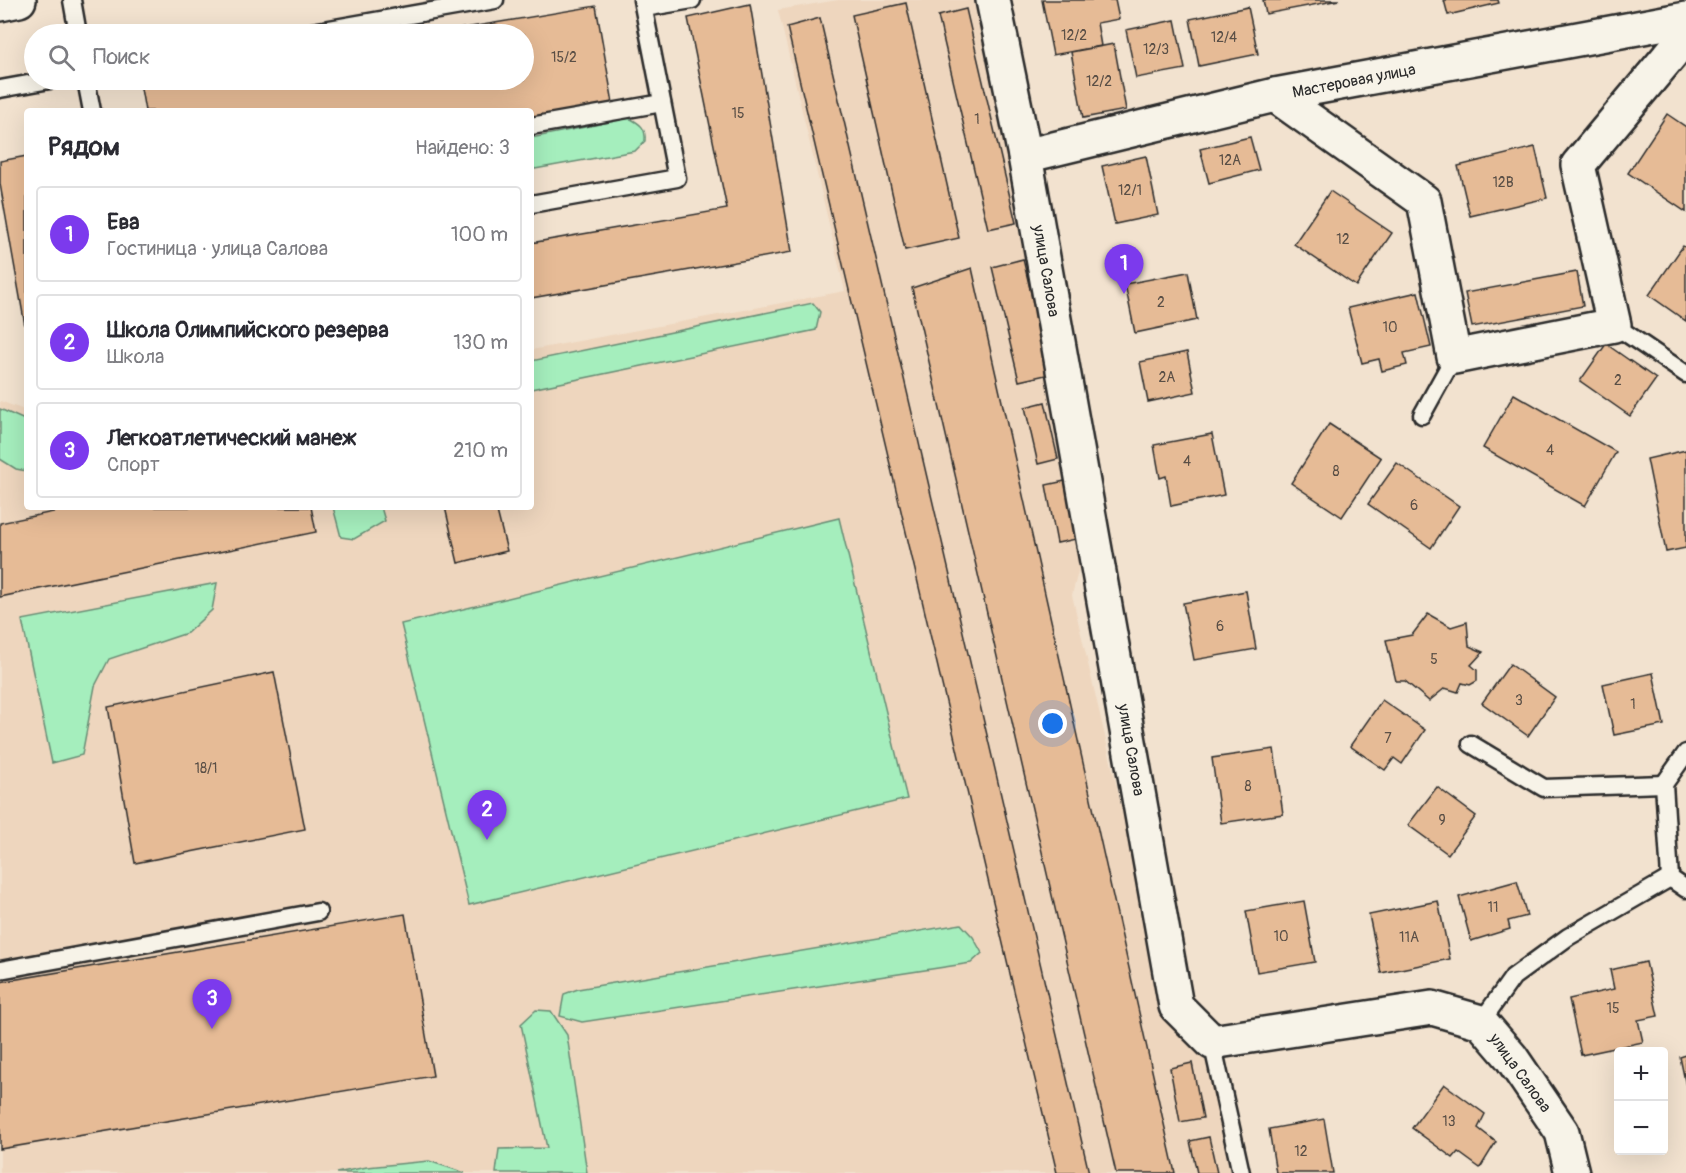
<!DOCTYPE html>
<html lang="ru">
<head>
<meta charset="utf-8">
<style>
  body { margin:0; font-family:Pangolin,sans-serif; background:#f2f2f3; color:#2b2b33 }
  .controls { position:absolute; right:18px; bottom:18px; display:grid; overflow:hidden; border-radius:6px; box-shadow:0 6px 24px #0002 }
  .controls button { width:54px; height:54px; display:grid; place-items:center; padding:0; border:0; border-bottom:2px solid #e1e1e2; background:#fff; color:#2b2b33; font:30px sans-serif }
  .you { position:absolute; left:1053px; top:724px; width:21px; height:21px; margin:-15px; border:4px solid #fff; border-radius:50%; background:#1a73e8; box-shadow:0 0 0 9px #1a73e833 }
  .badge { display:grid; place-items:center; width:39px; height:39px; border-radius:50%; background:#7c3aed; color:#fff; font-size:20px; font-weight:700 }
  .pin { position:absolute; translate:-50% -50px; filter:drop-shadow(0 2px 3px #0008) }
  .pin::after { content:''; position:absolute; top:32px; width:21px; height:18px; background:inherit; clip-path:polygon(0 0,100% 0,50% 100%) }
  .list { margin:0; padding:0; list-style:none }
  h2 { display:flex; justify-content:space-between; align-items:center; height:78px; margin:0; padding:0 24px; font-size:26px }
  h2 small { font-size:20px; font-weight:400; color:#7c7c81 }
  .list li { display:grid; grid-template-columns:39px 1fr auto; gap:18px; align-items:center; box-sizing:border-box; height:96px; margin:0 12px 12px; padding:0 12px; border:2px solid #e1e1e2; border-radius:6px }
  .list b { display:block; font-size:22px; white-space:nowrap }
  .list p { margin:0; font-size:20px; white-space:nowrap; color:#7c7c81 }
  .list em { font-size:20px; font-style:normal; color:#7c7c81 }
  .icon { flex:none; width:33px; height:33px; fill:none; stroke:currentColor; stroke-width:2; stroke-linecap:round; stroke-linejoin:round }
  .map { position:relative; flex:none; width:1686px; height:1173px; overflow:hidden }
  .search { position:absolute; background:#fff; box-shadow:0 6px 24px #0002; left:24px; top:24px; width:510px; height:66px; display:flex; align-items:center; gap:15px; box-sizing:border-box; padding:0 21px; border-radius:33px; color:#7c7c81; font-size:22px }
  .panel { position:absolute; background:#fff; box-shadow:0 6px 24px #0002; left:24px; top:108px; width:510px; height:402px; border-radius:6px }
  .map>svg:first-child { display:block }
  .built { fill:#eed6be }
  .green { fill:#a5eebd; stroke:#688c74; stroke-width:1.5 }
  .building { fill:#e6bb96; stroke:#2b2b2b; stroke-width:1.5 }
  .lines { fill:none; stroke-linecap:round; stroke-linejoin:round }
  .service-casing { stroke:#2b2b2b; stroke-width:21 }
  .minor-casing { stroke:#2b2b2b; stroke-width:38 }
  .secondary-casing { stroke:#2b2b2b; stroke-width:38 }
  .service { stroke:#f7f3e8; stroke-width:16 }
  .minor { stroke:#f7f3e8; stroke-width:33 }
  .secondary { stroke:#f7f3e8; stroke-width:33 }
  .labels { text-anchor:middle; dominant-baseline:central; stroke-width:4.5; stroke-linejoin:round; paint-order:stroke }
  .number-label { font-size:14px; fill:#5a4f46 }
  .street-label { font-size:16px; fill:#2b2b2b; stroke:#f7f3e8 }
</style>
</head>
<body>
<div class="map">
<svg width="1686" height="1173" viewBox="0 0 1686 1173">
  <rect width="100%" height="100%" fill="#f2e2cf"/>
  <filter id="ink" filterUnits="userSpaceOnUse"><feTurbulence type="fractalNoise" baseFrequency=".0167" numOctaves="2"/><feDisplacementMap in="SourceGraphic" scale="12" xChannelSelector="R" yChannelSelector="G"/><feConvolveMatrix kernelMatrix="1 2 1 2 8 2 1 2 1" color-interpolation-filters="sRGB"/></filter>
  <g filter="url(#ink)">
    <polygon class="built" points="838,0 978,0 1082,556 1072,595 1173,1027 1205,1053 1230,1173 0,1173 0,401 27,411 27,507 531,507 531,350 845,291 778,10"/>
    <g class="green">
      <path d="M629,118C641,124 646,128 645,141L635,151L535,169L531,167V138Z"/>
      <polygon points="813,303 820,312 816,330 531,389 531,361"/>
      <polygon points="0,409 27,421 27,471 16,469 0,459"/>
      <polygon points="333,507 381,507 385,521 354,539 341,537"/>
      <polygon points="839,518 907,799 469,905 401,624"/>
      <polygon points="217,583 212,610 187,633 109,659 95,686 82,755 52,763 22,620"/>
      <polygon points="961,924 973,937 982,953 971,963 582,1022 560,1016 564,994 578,989"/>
      <polygon points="536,1010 551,1011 567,1035 587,1173 496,1173 499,1149 547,1148 521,1024"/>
      <polygon points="429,1161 465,1173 336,1173 367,1167"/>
    </g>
    <g class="building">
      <polygon points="1042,0 1115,0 1119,19 1097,23 1101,46 1053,55"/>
      <polygon points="1263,0 1339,0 1266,14"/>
      <polygon points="1444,0 1498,0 1499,3 1448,15"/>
      <polygon points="906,3 959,238 905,250 852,15"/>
      <polygon points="750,4 792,252 531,298 531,243 727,209 688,18"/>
      <polygon points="596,6 613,103 531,117 531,111 145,111 140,83 163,80 524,80 524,34 429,34"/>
      <polygon points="1248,7 1258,54 1199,66 1190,19"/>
      <polygon points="966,9 1016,223 988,229 938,16"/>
      <polygon points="820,18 1089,1173 1057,1173 787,27"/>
      <polygon points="1175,20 1185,69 1136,78 1126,30"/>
      <polygon points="1114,44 1126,110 1083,118 1071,52"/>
      <polygon points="1667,114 1686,127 1686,212 1628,173"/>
      <polygon points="1250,137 1259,170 1209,183 1200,149"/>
      <polygon points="1535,147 1547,198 1470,216 1458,166"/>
      <polygon points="27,156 27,337 0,184 0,161"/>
      <polygon points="1146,156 1158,215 1115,224 1102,166"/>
      <polygon points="1330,191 1392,233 1356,286 1294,244"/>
      <polygon points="1683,246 1686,248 1686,321 1649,295"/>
      <polygon points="1023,259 1050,374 1019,381 992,267"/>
      <polygon points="972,268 1175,1173 1116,1173 912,288"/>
      <polygon points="1188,272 1197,320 1135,333 1125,284"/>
      <polygon points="1577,272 1583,306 1472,327 1465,293"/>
      <polygon points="1418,292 1431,347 1404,353 1407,365 1382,371 1379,359 1362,363 1348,308"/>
      <polygon points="1606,344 1656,379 1630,416 1580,381"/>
      <polygon points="1187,352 1195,392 1148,402 1140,362"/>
      <polygon points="1514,394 1616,452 1585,506 1483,448"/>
      <polygon points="1045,402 1058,459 1038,464 1025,407"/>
      <polygon points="1329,424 1381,458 1342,517 1291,483"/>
      <polygon points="1212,434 1224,495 1171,506 1166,476 1160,478 1154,445"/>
      <polygon points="1686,450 1686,548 1666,552 1647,459"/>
      <polygon points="1397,463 1459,506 1431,548 1368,504"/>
      <polygon points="1065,481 1076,539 1057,543 1046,485"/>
      <polygon points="77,507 311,507 316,532 0,597 0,523"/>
      <polygon points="445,507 496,507 507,551 458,563"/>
      <polygon points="1246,591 1256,649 1194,660 1183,603"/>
      <polygon points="1428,614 1451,627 1467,622 1469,646 1483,652 1471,665 1477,670 1477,681 1470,685 1462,683 1458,692 1445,688 1429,701 1405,681 1396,681 1386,640 1412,635"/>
      <polygon points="1510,664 1555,697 1528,736 1482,703"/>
      <polygon points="274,672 305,829 135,863 108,707"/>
      <polygon points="1653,673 1664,725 1614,735 1603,684"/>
      <polygon points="1382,700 1425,730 1402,764 1394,758 1385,770 1350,746"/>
      <polygon points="1274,749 1283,814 1221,823 1212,758"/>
      <polygon points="1437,787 1476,816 1448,854 1408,825"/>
      <polygon points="1517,881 1527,916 1508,921 1510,929 1471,941 1459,897"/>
      <polygon points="1304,901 1315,962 1257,972 1246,911"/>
      <polygon points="1438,901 1450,959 1381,973 1369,915"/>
      <polygon points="405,914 433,1076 0,1149 0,982"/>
      <polygon points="1646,962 1658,1016 1638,1020 1643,1042 1581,1055 1569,999 1614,989 1610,970"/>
      <polygon points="1686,1055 1686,1086 1680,1057"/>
      <polygon points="1192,1063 1203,1118 1180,1122 1170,1068"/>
      <polygon points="1444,1084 1485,1114 1478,1128 1496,1142 1480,1168 1458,1152 1453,1158 1412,1128"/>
      <polygon points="1324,1119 1333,1173 1276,1173 1269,1129"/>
      <polygon points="1209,1137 1217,1173 1197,1173 1190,1141"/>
    </g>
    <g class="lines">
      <defs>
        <g id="service">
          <polyline points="72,0 78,34"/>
          <polyline points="644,8 692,0"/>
          <polyline points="301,34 495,0"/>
          <polyline points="86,80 92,111"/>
          <polyline points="0,89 50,80"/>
          <polyline points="531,126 662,103"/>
          <polyline points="531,204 677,178 642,0"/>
          <polyline points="1614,325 1686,374"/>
          <polyline points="1422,415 1454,357"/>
          <polyline points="1471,744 1544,788 1664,784"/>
          <polyline points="1670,878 1664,784 1686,753"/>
          <polyline points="1670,878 1686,889"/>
          <polyline points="0,970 318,912"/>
          <polyline points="1481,1022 1513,977 1568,937 1670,878"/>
          <polyline points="1212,1042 1241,1173"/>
        </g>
        <g id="minor">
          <polyline points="993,0 1025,156 1176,1006 1212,1042 1432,1008 1481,1022 1511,1057 1562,1132 1572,1173"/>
          <polyline points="1275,95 1424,201 1454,357 1614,325 1578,165 1686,36"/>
          <polyline points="1025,156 1275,95 1686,19"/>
        </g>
        <polyline id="secondary" points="0,4 19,0"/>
      </defs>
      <use href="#service" class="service-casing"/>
      <use href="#minor" class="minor-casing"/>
      <use href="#secondary" class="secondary-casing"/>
      <use href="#service" class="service"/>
      <use href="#minor" class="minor"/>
      <use href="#secondary" class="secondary"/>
    </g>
  </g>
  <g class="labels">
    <g class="number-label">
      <text x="1074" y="35">12/2</text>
      <text x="1224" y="37">12/4</text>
      <text x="1156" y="49">12/3</text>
      <text x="564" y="57">15/2</text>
      <text x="1099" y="81">12/2</text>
      <text x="738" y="113">15</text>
      <text x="977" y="119">1</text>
      <text x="1230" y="160">12А</text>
      <text x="1503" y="182">12В</text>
      <text x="1130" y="190">12/1</text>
      <text x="1343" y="239">12</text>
      <text x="1161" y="302">2</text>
      <text x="1390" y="327">10</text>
      <text x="1167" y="377">2А</text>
      <text x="1618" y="380">2</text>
      <text x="1550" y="450">4</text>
      <text x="1187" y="461">4</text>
      <text x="1336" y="471">8</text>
      <text x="1414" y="505">6</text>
      <text x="1220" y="626">6</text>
      <text x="1434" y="659">5</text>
      <text x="1519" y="700">3</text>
      <text x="1633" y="704">1</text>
      <text x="1388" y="738">7</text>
      <text x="206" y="768">18/1</text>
      <text x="1248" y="786">8</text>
      <text x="1442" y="820">9</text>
      <text x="1493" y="907">11</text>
      <text x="1281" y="936">10</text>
      <text x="1409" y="937">11А</text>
      <text x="1613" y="1008">15</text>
      <text x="1449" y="1121">13</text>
      <text x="1301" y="1151">12</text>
    </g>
    <g class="street-label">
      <text transform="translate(1354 81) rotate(-11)">Мастеровая улица</text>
      <text transform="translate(1046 271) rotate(80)">улица Салова</text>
      <text transform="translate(1131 750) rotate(80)">улица Салова</text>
      <text transform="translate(1520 1073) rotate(54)">улица Салова</text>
    </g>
  </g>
</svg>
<div class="controls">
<button>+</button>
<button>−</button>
</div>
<div class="you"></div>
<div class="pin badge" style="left:1124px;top:294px">1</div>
<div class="pin badge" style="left:487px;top:840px">2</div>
<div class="pin badge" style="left:212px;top:1029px">3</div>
<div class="search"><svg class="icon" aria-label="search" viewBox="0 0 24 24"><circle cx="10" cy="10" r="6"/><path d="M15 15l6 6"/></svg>Поиск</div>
<section class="panel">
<h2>Рядом<small>Найдено: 3</small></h2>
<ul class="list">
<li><span class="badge">1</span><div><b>Ева</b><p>Гостиница · улица Салова</p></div><em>100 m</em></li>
<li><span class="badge">2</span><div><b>Школа Олимпийского резерва</b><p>Школа</p></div><em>130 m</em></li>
<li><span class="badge">3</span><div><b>Легкоатлетический манеж</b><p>Спорт</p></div><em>210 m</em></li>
</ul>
</section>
</div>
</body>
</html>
